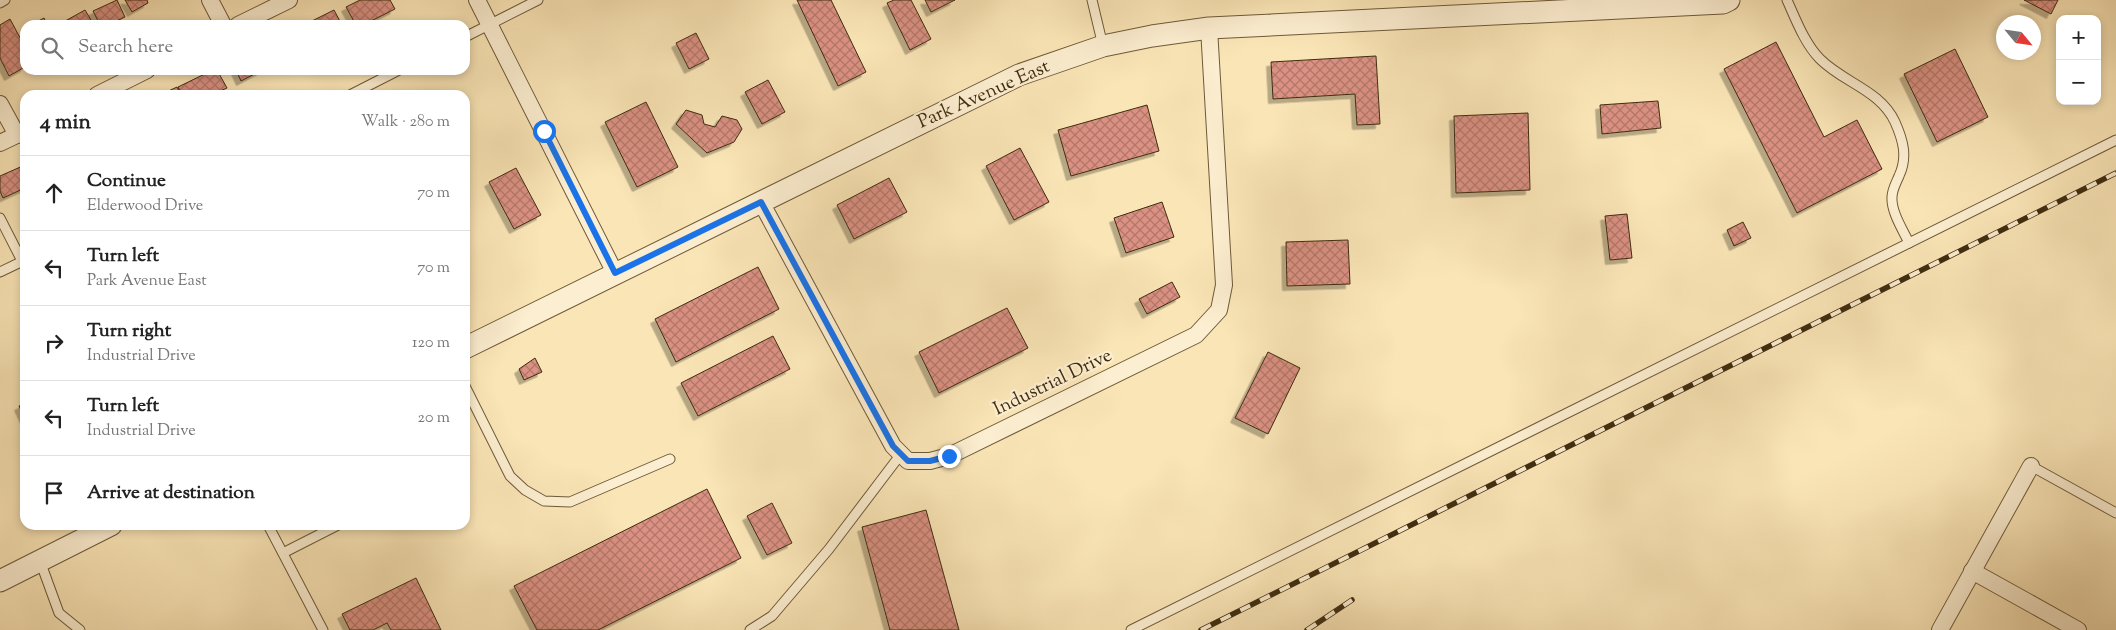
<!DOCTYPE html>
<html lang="en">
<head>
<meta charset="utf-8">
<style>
  body { margin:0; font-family:"Sorts Mill Goudy",serif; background:#f2f2f2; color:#222 }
  .controls { position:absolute; right:15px; top:15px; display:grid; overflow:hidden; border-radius:10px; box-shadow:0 2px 8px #0003 }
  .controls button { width:45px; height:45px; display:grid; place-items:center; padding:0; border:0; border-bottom:1px solid #e0e0e0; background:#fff; color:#222; font:25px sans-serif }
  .compass { position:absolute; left:1996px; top:15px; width:45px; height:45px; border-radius:50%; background:#fff; box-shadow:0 2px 8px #0003; rotate:119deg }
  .stop { position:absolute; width:15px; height:15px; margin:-11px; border:4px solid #1a73e8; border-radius:50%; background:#fff }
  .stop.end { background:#1a73e8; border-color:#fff; box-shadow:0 1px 5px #0008 }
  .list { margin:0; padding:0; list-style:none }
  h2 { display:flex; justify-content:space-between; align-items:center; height:65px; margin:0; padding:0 20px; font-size:21px }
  h2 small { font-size:16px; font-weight:400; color:#767676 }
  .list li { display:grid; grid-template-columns:32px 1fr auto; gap:15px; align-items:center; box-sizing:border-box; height:75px; padding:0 20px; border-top:1px solid #e0e0e0 }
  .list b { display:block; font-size:19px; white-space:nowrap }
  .list p { margin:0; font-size:16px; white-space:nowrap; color:#767676 }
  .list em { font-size:16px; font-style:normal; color:#767676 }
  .icon { flex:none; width:28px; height:28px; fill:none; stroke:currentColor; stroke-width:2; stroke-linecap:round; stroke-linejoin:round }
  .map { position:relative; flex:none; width:2116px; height:630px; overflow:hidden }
  .search { position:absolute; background:#fff; box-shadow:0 2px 8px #0003; left:20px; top:20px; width:450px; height:55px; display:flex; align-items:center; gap:12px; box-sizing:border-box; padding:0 18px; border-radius:15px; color:#767676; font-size:19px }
  .panel { position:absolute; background:#fff; box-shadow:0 2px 8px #0003; left:20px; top:90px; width:450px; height:440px; border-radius:15px }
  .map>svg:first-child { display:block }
  .building { fill:url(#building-cross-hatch); stroke:#3f2c0f; filter:url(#shadow) }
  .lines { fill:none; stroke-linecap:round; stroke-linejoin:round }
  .service-casing { stroke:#6e5a39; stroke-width:11 }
  .minor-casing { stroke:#6e5a39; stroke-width:18 }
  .tertiary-casing { stroke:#6e5a39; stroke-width:23 }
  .service { stroke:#fceed0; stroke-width:9 }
  .minor { stroke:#fceed0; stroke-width:16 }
  .tertiary { stroke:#fceed0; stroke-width:21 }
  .rail-casing { stroke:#3f2c0f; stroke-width:5.5 }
  .rail { stroke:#fceed0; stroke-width:4; stroke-dasharray:11; stroke-linecap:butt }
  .route { stroke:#1a73e8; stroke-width:6 }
  .labels { text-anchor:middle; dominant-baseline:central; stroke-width:4.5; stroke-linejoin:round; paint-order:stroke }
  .street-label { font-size:19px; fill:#3f2c0f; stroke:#fceed0 }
</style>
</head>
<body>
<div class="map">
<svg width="2116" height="630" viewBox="0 0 2116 630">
  <defs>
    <pattern id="building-cross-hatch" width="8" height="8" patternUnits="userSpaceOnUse" patternTransform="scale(1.25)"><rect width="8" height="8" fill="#db9183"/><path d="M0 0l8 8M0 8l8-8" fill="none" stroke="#b3776a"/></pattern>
    <filter id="shadow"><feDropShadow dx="-4.5" dy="4.5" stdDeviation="0" flood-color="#0004"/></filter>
  </defs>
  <rect width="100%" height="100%" fill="#fae5b6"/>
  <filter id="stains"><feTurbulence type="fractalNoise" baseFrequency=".004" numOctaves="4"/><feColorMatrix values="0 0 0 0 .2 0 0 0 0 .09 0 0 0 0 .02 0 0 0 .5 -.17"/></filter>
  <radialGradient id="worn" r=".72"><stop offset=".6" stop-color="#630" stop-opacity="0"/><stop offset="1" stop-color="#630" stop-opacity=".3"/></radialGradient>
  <g class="building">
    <polygon points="117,0 125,17 108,25 100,25 93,11"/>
    <polygon points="125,0 147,0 148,3 132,12"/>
    <polygon points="360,0 390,0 395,9 363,25 356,25 346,7"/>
    <polygon points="797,0 831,0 866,72 838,86"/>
    <polygon points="894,0 911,0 931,39 910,50 887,3"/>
    <polygon points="925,0 955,0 931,12"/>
    <polygon points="2024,0 2058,0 2051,14"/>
    <polygon points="85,10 94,25 58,25"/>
    <polygon points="334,10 342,25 306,24"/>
    <polygon points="44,18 47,25 31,25"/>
    <polygon points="10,19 25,47 24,53 25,67 9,76 0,58 0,25"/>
    <polygon points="696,33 709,59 689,69 676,43"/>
    <polygon points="1776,42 1824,137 1857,120 1882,169 1797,213 1724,69"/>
    <polygon points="1955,49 1988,117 1937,142 1904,74"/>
    <polygon points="1376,56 1380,124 1357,125 1355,94 1273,99 1271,62"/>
    <polygon points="213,70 217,70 227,88 211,95 182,95 178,87"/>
    <polygon points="236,70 262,70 241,81"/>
    <polygon points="768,80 785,112 762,124 745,92"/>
    <polygon points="177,87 181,95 160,95"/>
    <polygon points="1658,101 1661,128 1602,134 1600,105"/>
    <polygon points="646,102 678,167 637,187 605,122"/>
    <polygon points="1147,105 1159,151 1071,176 1058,130"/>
    <polygon points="686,110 702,115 704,124 715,127 722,116 737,120 742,129 734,142 707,153 676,124"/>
    <polygon points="1528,113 1530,190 1456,193 1454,116"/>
    <polygon points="1020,148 1049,202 1014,220 986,166"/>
    <polygon points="25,165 25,188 3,198 0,191 0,176"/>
    <polygon points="516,168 541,215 514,229 489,182"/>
    <polygon points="889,178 907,212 854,239 837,205"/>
    <polygon points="1162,202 1174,237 1126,253 1114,218"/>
    <polygon points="1627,214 1632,258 1610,260 1605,216"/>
    <polygon points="1743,222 1751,238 1734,246 1727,230"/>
    <polygon points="1348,240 1350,284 1287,286 1286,242"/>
    <polygon points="758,267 779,309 676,362 655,319"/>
    <polygon points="1172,282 1180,297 1147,314 1139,299"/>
    <polygon points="1007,308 1028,348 939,393 919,352"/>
    <polygon points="773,336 790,369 698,416 681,383"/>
    <polygon points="1268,352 1300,368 1268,434 1235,418"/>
    <polygon points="535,358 542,372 524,380 519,369"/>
    <polygon points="25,403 25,419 19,406"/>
    <polygon points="707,489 741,558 598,630 537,630 514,586"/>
    <polygon points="772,503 792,543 767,555 747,516"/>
    <polygon points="926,510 959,630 890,630 862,527"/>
    <polygon points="416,578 441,630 391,630 387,623 373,630 350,630 342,614"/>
  </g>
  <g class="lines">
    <defs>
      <g id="service">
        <polyline points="1092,0 1103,46"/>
        <path d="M1787,0C1796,20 1805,44 1820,59C1844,83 1880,90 1895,122C1903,140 1908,157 1899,176C1896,183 1892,190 1892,197C1891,212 1903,230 1909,243"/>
        <polyline points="0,3 5,0"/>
        <polyline points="465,37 538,0"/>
        <polyline points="350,95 399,70"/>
        <polyline points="0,218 22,261"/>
        <polyline points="0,272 25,260"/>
        <polyline points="465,386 510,476 525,490 544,501 570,502 670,459"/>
        <polyline points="2031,466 2116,513"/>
        <polyline points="268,525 323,630"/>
        <polyline points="283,553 338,525"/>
        <polyline points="40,561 59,613 80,630"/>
        <polyline points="750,630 772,616 829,549 901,454"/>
        <polyline points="1131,630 2116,140"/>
      </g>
      <g id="minor">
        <polyline points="210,0 223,25"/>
        <polyline points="477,0 615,273"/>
        <polyline points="238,25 289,0"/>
        <polyline points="97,95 147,70"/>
        <polyline points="0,104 17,135"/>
        <polyline points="0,143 25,131"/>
        <polyline points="761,202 893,446 908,461 930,461 949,456 1196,335 1219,310 1224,285 1209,28"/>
        <polyline points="1972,571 2078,630"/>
        <polyline points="1940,630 2031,466"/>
      </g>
      <g id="tertiary">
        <polyline points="465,348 1019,75 1103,46 1152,36 1209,28 1723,3 1729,0"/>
        <polyline points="0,581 111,525"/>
      </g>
    </defs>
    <use href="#service" class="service-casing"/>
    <use href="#minor" class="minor-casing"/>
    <use href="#tertiary" class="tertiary-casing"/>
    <use href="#service" class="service"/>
    <use href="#minor" class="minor"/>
    <use href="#tertiary" class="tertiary"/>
    <defs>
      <g id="rail">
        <polyline points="1201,630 2116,173"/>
        <polyline points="1307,630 1352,600"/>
      </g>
    </defs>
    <use href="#rail" class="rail-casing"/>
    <use href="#rail" class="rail"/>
  </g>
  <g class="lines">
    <polyline class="route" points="544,131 615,273 761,202 893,446 908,461 930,461 949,456"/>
  </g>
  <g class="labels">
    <g class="street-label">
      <text transform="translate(984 95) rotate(-24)">Park Avenue East</text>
      <text transform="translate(1053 383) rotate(-26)">Industrial Drive</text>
    </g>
  </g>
  <rect width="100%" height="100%" filter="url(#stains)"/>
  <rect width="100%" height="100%" fill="url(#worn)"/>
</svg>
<div class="controls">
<button>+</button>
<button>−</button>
</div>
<svg class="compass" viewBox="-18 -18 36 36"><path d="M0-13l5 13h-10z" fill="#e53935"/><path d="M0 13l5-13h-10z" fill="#767676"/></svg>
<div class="stop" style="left:544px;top:131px"></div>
<div class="stop end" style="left:949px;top:456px"></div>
<div class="search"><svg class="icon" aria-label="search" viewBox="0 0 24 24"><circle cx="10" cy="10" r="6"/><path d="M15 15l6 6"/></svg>Search here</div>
<section class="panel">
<h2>4 min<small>Walk · 280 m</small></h2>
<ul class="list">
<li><svg class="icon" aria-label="ahead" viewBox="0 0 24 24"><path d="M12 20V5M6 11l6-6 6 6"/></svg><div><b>Continue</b><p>Elderwood Drive</p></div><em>70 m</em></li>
<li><svg class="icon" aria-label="left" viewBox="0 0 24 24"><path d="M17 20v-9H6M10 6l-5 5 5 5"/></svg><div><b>Turn left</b><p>Park Avenue East</p></div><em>70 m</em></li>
<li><svg class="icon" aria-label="right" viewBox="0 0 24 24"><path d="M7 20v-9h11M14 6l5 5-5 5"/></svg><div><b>Turn right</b><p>Industrial Drive</p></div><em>120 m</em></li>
<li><svg class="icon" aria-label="left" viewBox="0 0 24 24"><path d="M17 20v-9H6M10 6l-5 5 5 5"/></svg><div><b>Turn left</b><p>Industrial Drive</p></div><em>20 m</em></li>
<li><svg class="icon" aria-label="arrive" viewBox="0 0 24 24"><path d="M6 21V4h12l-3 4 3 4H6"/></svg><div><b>Arrive at destination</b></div></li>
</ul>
</section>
</div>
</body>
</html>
